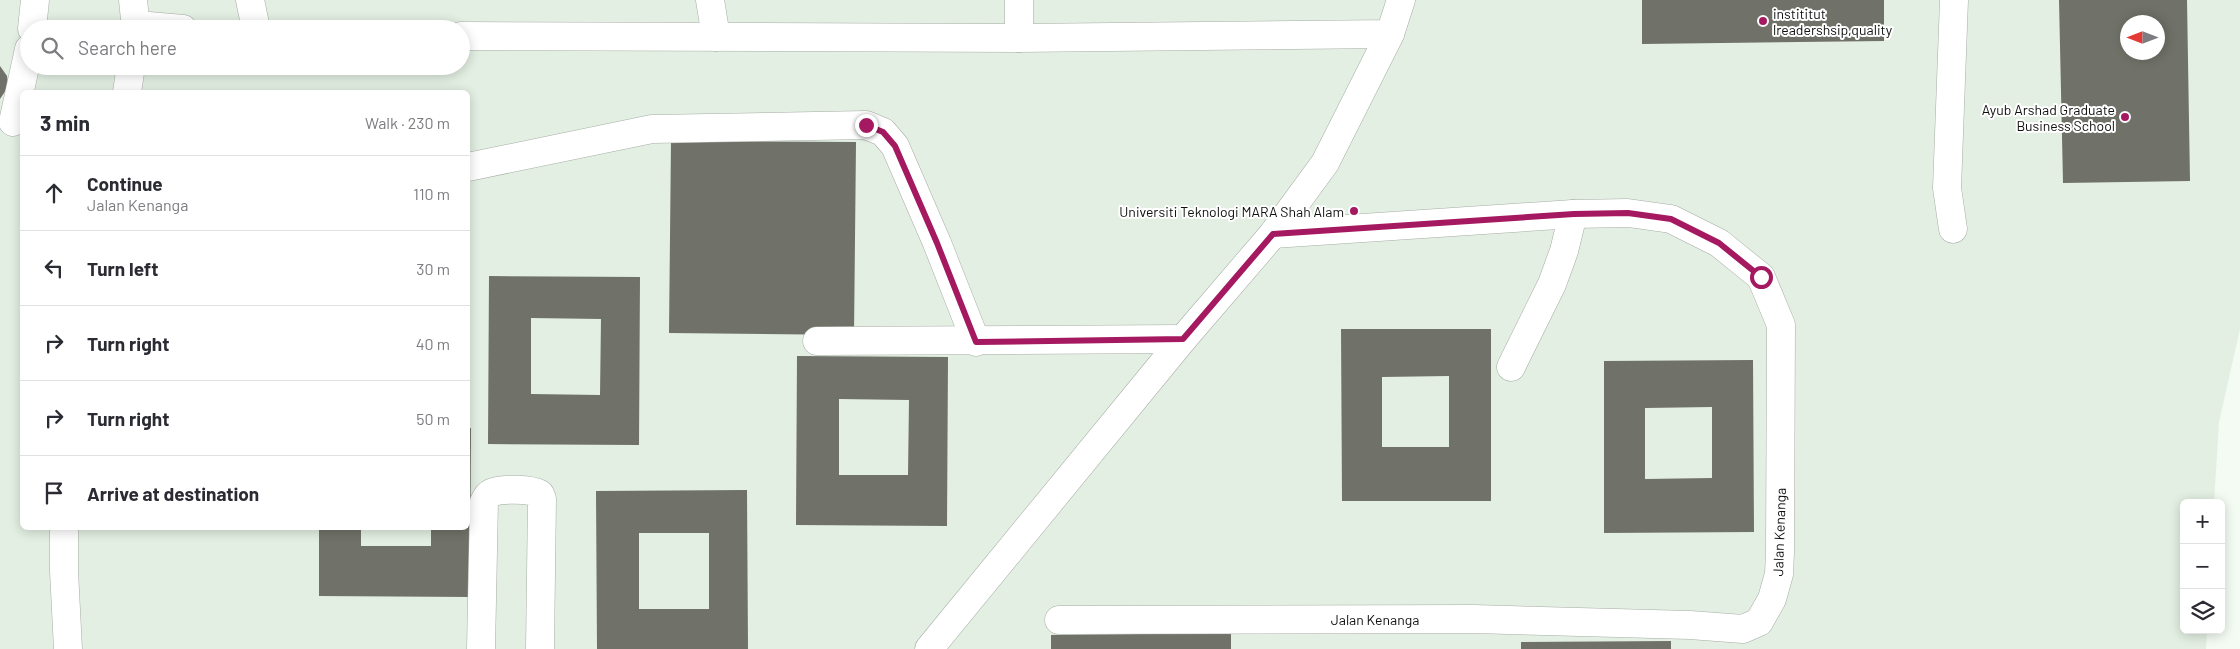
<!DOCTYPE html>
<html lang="en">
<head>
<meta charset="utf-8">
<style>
  body { margin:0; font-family:Barlow,sans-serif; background:#f2f2f3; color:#2b2b33 }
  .controls { position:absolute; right:15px; bottom:15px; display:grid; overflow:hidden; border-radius:8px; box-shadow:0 2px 12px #0003 }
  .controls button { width:45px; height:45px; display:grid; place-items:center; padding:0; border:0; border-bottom:1px solid #e1e1e2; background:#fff; color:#2b2b33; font:25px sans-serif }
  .compass { position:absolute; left:2120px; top:15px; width:45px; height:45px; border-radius:50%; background:#fff; box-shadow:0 2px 12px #0003; rotate:270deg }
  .stop { position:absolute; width:15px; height:15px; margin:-11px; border:4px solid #a41960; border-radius:50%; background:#fff }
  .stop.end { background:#a41960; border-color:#fff; box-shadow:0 1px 5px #0008 }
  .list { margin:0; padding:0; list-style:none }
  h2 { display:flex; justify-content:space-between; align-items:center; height:65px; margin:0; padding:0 20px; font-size:21px }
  h2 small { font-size:16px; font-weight:400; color:#7c7c81 }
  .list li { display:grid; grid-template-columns:32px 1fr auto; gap:15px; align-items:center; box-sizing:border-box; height:75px; padding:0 20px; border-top:1px solid #e1e1e2 }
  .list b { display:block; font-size:19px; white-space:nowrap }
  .list p { margin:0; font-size:16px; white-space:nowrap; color:#7c7c81 }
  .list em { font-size:16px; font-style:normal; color:#7c7c81 }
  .icon { flex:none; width:28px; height:28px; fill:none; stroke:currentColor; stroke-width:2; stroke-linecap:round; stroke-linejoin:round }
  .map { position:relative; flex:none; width:2240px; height:649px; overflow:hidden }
  .search { position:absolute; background:#fff; box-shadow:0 2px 12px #0003; left:20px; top:20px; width:450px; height:55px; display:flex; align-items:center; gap:12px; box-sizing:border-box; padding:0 18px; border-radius:28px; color:#7c7c81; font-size:19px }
  .panel { position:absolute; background:#fff; box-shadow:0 2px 12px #0003; left:20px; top:90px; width:450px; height:440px; border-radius:8px }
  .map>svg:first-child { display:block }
  .built { fill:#e3efe2; fill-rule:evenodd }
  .building { fill:#707168; fill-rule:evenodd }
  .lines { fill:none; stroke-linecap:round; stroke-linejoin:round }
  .minor-casing { stroke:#a6ada6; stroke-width:29 }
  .minor { stroke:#fff; stroke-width:28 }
  .route { stroke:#a41960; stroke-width:6 }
  .poi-dot { fill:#a41960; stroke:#fff; stroke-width:2 }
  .labels { text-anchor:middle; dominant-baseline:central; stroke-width:4; stroke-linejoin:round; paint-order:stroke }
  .poi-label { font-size:14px; fill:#0f110f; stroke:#fff; text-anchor:end }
  .street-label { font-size:14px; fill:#0f110f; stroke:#fff }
</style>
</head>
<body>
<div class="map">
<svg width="2240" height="649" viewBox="0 0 2240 649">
  <rect width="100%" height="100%" fill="#f3fbf3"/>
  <path class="built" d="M0,0H2240V329L2219,422L2214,503H2184V630H2207L2206,649H0ZM2128,22H2158V52H2128ZM29,29H461V66H29ZM22,92H468V528H22Z"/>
  <g class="building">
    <polygon points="1642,0 1884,0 1884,41 1642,44"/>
    <path d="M2059,0H2187L2190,181L2063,183ZM2128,22H2158V52H2128Z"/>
    <polygon points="0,66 7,76 8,83 6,90 0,99"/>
    <polygon points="671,141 856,142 854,335 669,333"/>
    <path d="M489,276L640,277L639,445L488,444ZM531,318L601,319L600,395L531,394Z"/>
    <path d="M1341,329H1491V501H1342ZM1449,376V447H1382V377Z"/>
    <path d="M797,356L948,357L947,526L796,525ZM839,399L909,400L908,475H839Z"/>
    <path d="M1753,360L1754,532L1604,533V361ZM1712,407V478L1645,479V408Z"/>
    <polygon points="468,428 471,428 470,597 319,596 319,528 361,528 361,546 431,546 431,528 468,528"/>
    <path d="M747,490L748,649H597L596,491ZM639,533H709V609H639Z"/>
    <polygon points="1231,633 1231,649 1051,649 1051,635"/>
    <polygon points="1671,641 1671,649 1521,649 1521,642"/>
  </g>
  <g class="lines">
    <defs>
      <g id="minor">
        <polyline points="133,0 136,29"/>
        <polyline points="250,0 256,29"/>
        <polyline points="710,0 716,37"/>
        <polyline points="137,25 183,29"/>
        <polyline points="32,29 35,0"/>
        <polyline points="461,36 1019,38 1390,34 1401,0"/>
        <polyline points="1019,38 1019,0"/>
        <polyline points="127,92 131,66"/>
        <polyline points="13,122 29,49"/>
        <polyline points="468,167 652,129 866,125 883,132 895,146 937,243 976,342"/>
        <polyline points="1953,229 1947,188 1954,0"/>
        <polyline points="817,341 1183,339"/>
        <polyline points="1511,367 1552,284 1564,251 1573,214"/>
        <polyline points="64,528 64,571 68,649"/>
        <polyline points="1059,620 1474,619 1690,625 1743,629 1759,622 1772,599 1779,574 1780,552 1781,325 1761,277 1719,243 1671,219 1628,213 1573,214 1273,234"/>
        <path d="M481,649L484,502C486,498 487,495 491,493C500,488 532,489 540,494L542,499L540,649"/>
        <polyline points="929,649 1183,339 1273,234 1325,163 1390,34"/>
      </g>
    </defs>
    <use href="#minor" class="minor-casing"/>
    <use href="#minor" class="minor"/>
  </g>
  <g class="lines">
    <polyline class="route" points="866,125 883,132 895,146 937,243 976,342 1183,339 1273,234 1574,214 1628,213 1671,219 1719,243 1761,277"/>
  </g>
  <g class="poi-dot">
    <circle cx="1763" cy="21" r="5"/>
    <circle cx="2125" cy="117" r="5"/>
    <circle cx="1354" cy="211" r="5"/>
  </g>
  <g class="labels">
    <g class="poi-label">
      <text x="1773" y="13" text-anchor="start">instititut<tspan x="1773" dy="16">lreadershsip,quality</tspan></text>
      <text x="2115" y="109">Ayub Arshad Graduate<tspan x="2115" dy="16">Business School</tspan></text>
      <text x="1344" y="211">Universiti Teknologi MARA Shah Alam</text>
    </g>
    <g class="street-label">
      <text transform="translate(1779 532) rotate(-88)">Jalan Kenanga</text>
      <text x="1375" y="619">Jalan Kenanga</text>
    </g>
  </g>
</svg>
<div class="controls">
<button>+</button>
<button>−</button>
<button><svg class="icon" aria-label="layers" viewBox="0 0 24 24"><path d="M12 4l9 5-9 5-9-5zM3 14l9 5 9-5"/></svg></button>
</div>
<svg class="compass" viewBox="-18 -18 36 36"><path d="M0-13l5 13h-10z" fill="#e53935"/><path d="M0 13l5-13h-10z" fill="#7c7c81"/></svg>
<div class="stop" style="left:1761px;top:277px"></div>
<div class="stop end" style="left:866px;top:125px"></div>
<div class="search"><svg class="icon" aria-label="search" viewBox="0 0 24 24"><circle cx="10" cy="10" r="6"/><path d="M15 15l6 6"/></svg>Search here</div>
<section class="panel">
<h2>3 min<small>Walk · 230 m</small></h2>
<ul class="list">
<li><svg class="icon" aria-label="ahead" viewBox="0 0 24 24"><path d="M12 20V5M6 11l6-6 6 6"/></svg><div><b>Continue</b><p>Jalan Kenanga</p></div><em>110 m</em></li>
<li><svg class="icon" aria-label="left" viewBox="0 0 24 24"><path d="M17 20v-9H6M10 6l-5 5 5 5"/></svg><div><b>Turn left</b></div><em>30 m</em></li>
<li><svg class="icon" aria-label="right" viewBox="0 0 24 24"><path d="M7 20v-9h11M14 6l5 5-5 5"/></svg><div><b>Turn right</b></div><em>40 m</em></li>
<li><svg class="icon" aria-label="right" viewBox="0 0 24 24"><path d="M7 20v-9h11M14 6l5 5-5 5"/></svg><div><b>Turn right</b></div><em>50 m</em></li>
<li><svg class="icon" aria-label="arrive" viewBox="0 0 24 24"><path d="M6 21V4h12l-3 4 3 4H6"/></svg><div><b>Arrive at destination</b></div></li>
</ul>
</section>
</div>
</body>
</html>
